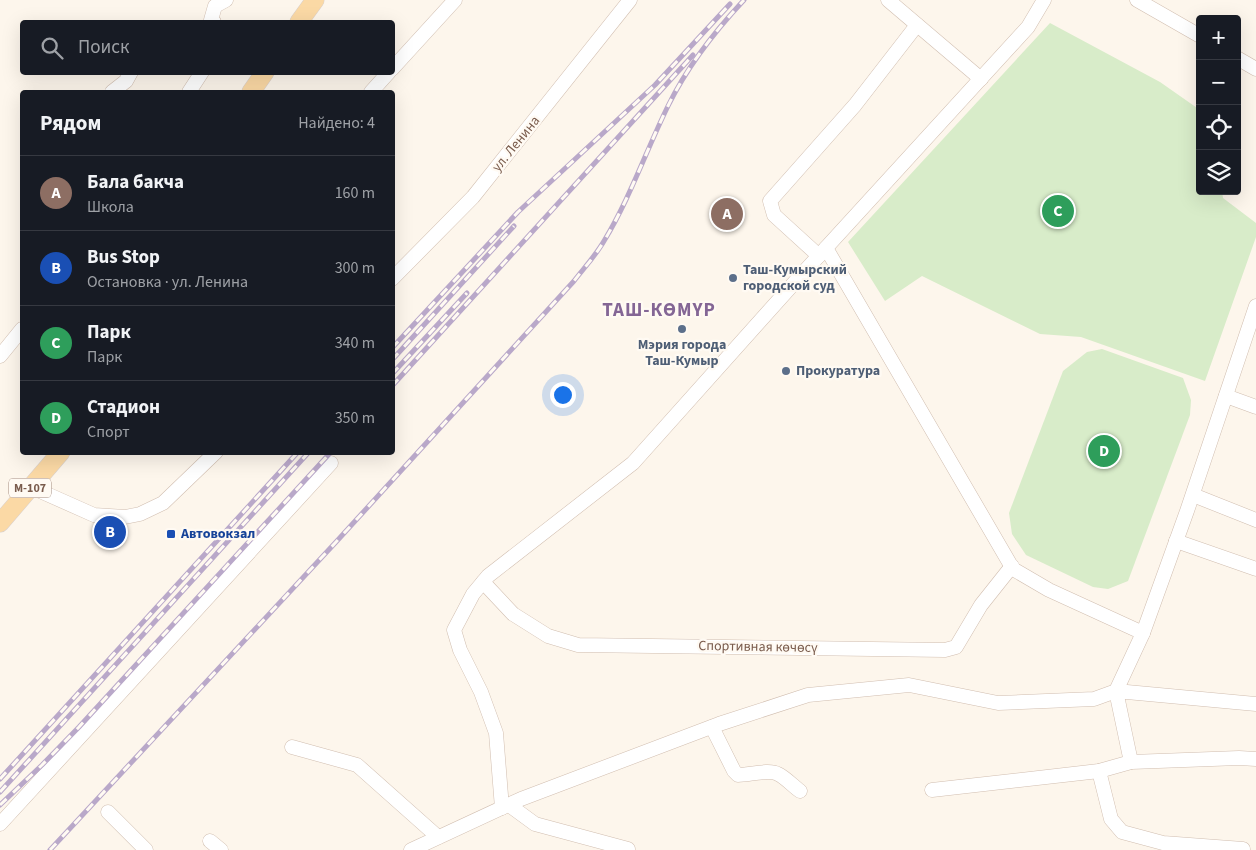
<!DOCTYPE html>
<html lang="ru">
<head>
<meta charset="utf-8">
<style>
  body { margin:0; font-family:"Source Sans 3",sans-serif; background:#20242c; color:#f1f3f6 }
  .controls { position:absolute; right:15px; top:15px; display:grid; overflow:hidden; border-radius:5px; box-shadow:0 5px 20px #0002 }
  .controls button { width:45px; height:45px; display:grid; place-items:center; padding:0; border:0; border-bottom:1px solid #363941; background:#171b24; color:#f1f3f6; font:25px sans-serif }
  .you { position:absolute; left:562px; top:394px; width:18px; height:18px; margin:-12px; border:4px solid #fff; border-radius:50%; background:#1a73e8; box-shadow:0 0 0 8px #1a73e833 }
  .badge { display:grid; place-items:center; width:32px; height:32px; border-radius:50%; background:#e76f51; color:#fff; font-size:16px; font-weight:700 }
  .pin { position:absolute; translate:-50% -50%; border:2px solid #fff; box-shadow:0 1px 5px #0006 }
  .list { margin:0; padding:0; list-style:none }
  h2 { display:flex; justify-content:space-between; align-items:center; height:65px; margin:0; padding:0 20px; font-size:21px }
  h2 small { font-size:16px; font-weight:400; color:#9ea1a6 }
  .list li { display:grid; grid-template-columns:32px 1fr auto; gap:15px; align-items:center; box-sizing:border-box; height:75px; padding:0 20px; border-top:1px solid #363941 }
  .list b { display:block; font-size:19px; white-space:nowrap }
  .list p { margin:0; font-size:16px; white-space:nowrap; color:#9ea1a6 }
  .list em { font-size:16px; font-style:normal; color:#9ea1a6 }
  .icon { flex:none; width:28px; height:28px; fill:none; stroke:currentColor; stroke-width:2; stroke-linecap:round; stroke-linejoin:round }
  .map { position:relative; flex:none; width:1256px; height:850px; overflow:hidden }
  .search { position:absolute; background:#171b24; box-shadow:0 5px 20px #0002; left:20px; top:20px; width:375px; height:55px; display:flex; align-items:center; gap:12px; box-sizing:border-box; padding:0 18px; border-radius:5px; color:#9ea1a6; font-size:19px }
  .panel { position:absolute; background:#171b24; box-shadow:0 5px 20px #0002; left:20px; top:90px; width:375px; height:365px; border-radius:5px }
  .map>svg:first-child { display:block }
  .green { fill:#d8ecc9 }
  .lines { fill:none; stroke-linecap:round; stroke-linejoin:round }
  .minor-casing { stroke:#d1beb0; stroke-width:15 }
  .major-casing { stroke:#dad1cd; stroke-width:19 }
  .minor { stroke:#fff; stroke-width:14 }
  .major { stroke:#fbd9a5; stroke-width:18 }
  .rail-casing { stroke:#b9a8c9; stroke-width:5 }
  .rail { stroke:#fffaf3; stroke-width:3; stroke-dasharray:9; stroke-linecap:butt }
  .service-dot { fill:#5c6f8a; stroke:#fffaf3; stroke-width:2 }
  .transit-dot { fill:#1a4fb4; stroke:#fffaf3; stroke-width:2 }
  .labels { text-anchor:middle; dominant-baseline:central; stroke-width:4.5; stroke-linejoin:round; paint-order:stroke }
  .shield { fill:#fffaf3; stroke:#a28b7f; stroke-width:1 }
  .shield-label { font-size:12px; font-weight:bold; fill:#7a5c4d }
  .street-label { font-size:14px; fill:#7a5c4d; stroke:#fffaf3 }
  .service-label { font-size:14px; font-weight:bold; fill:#4e5e75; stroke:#fffaf3; text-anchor:start }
  .transit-label { font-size:14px; font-weight:bold; fill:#164399; stroke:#fffaf3; text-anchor:start }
  .district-label { font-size:19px; font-weight:bold; letter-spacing:1px; fill:#846695; stroke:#fffaf3 }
</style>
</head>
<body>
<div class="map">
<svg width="1256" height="850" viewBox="0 0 1256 850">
  <rect width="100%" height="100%" fill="#fdf6ec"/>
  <g class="green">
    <polygon points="1050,23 1160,82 1200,110 1200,191 1222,191 1223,198 1256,223 1256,237 1205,381 1081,337 1040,334 922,276 885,301 848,242"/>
    <polygon points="1102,349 1183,378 1191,400 1190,415 1128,581 1108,589 1093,587 1026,555 1012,534 1009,513 1063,371 1087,352"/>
  </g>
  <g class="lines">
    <defs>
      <g id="minor">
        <polyline points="888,0 981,79"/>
        <polyline points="1137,0 1200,36"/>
        <polyline points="214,22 211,20 215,6 226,0"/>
        <polyline points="1237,58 1256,69"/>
        <polyline points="392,69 455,0"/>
        <polyline points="112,92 126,81 131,72"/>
        <polyline points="189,92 202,72"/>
        <polyline points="371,92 389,72"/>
        <polyline points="826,248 1013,569 1049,590 1143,633"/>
        <polyline points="819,256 774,215 770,201 855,105 917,25"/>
        <polyline points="392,279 473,197 630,0"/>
        <polyline points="0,356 22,329"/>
        <polyline points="1226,396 1256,407"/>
        <polyline points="31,487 94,515 125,517 140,514 163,503 216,452"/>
        <polyline points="1193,495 1256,520"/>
        <polyline points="1176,541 1256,569"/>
        <polyline points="483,582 513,614 548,636 578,645 945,650 956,647 981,605 1012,566"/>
        <path d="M712,727L734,771L738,775C749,775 769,769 778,774C786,778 793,786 800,791"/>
        <polyline points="292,747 357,765 438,837"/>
        <polyline points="1131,762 1116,691 1256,704"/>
        <polyline points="1099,771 1111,819 1122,832 1163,843 1243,849"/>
        <polyline points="932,790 1099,771 1131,762 1239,758 1256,759"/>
        <polyline points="509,805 535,824 628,849"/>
        <polyline points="502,808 496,733 481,692 460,650 454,630 473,594 488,576 633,463 803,273 1028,27 1044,0"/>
        <polyline points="108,812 146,850"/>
        <polyline points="0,824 331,463"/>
        <polyline points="210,841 221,850"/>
        <polyline points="411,850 521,799 719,724 808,695 909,685 998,703 1094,699 1116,691 1143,633 1187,511 1256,306"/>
      </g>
      <g id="major">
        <polyline points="299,22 315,0"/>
        <polyline points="251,92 265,72"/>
        <polyline points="0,523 61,452"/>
      </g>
    </defs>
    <use href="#minor" class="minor-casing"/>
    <use href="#major" class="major-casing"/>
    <use href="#minor" class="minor"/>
    <use href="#major" class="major"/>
    <defs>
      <g id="rail">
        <polyline points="392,348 518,212 655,85 730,4"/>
        <polyline points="392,360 514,226"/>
        <polyline points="392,374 467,293"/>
        <polyline points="392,386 693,55"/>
        <polyline points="0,779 298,452"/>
        <polyline points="0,792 309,452"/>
        <polyline points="0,805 42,765 79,727 331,452"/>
        <path d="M50,850L336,542L574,281C584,268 596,255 604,241C630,198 646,151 668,106C687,67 715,31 744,0"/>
      </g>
    </defs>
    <use href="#rail" class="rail-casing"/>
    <use href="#rail" class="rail"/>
  </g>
  <g class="service-dot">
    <circle cx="733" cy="278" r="5"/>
    <circle cx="682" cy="329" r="5"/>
    <circle cx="786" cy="371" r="5"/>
  </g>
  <rect class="transit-dot" x="166" y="529" width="10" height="10" rx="2.5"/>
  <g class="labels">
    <rect class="shield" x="9" y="478.5" width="42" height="19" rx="4"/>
    <g class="shield-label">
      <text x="30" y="488">М-107</text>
    </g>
    <g class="street-label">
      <text transform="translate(516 144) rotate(-51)">ул. Ленина</text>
      <text transform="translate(758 647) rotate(1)">Спортивная көчөсү</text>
    </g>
    <g class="service-label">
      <text x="743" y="270">Таш-Кумырский<tspan x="743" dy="16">городской суд</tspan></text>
      <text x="682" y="345" text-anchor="middle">Мэрия города<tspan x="682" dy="16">Таш-Кумыр</tspan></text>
      <text x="796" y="371">Прокуратура</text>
    </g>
    <g class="transit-label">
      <text x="181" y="534">Автовокзал</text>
    </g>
    <g class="district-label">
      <text x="659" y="310">ТАШ-КӨМҮР</text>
    </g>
  </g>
</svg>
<div class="controls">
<button>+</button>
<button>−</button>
<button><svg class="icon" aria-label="locate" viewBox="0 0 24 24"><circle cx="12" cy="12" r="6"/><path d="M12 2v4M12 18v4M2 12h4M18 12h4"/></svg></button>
<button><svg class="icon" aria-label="layers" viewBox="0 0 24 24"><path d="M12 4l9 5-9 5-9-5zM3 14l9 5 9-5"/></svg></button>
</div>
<div class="you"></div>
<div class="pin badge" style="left:727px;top:214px;background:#8d6e63">A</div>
<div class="pin badge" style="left:110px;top:532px;background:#1a4fb4">B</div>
<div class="pin badge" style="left:1058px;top:211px;background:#2e9e5b">C</div>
<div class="pin badge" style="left:1104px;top:451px;background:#2e9e5b">D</div>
<div class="search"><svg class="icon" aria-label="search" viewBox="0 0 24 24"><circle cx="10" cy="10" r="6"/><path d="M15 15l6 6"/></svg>Поиск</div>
<section class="panel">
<h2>Рядом<small>Найдено: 4</small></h2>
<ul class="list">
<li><span class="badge" style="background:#8d6e63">A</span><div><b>Бала бакча</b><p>Школа</p></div><em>160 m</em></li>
<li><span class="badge" style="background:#1a4fb4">B</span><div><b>Bus Stop</b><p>Остановка · ул. Ленина</p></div><em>300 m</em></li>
<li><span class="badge" style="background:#2e9e5b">C</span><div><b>Парк</b><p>Парк</p></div><em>340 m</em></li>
<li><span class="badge" style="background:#2e9e5b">D</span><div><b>Стадион</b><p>Спорт</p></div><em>350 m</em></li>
</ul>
</section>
</div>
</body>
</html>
